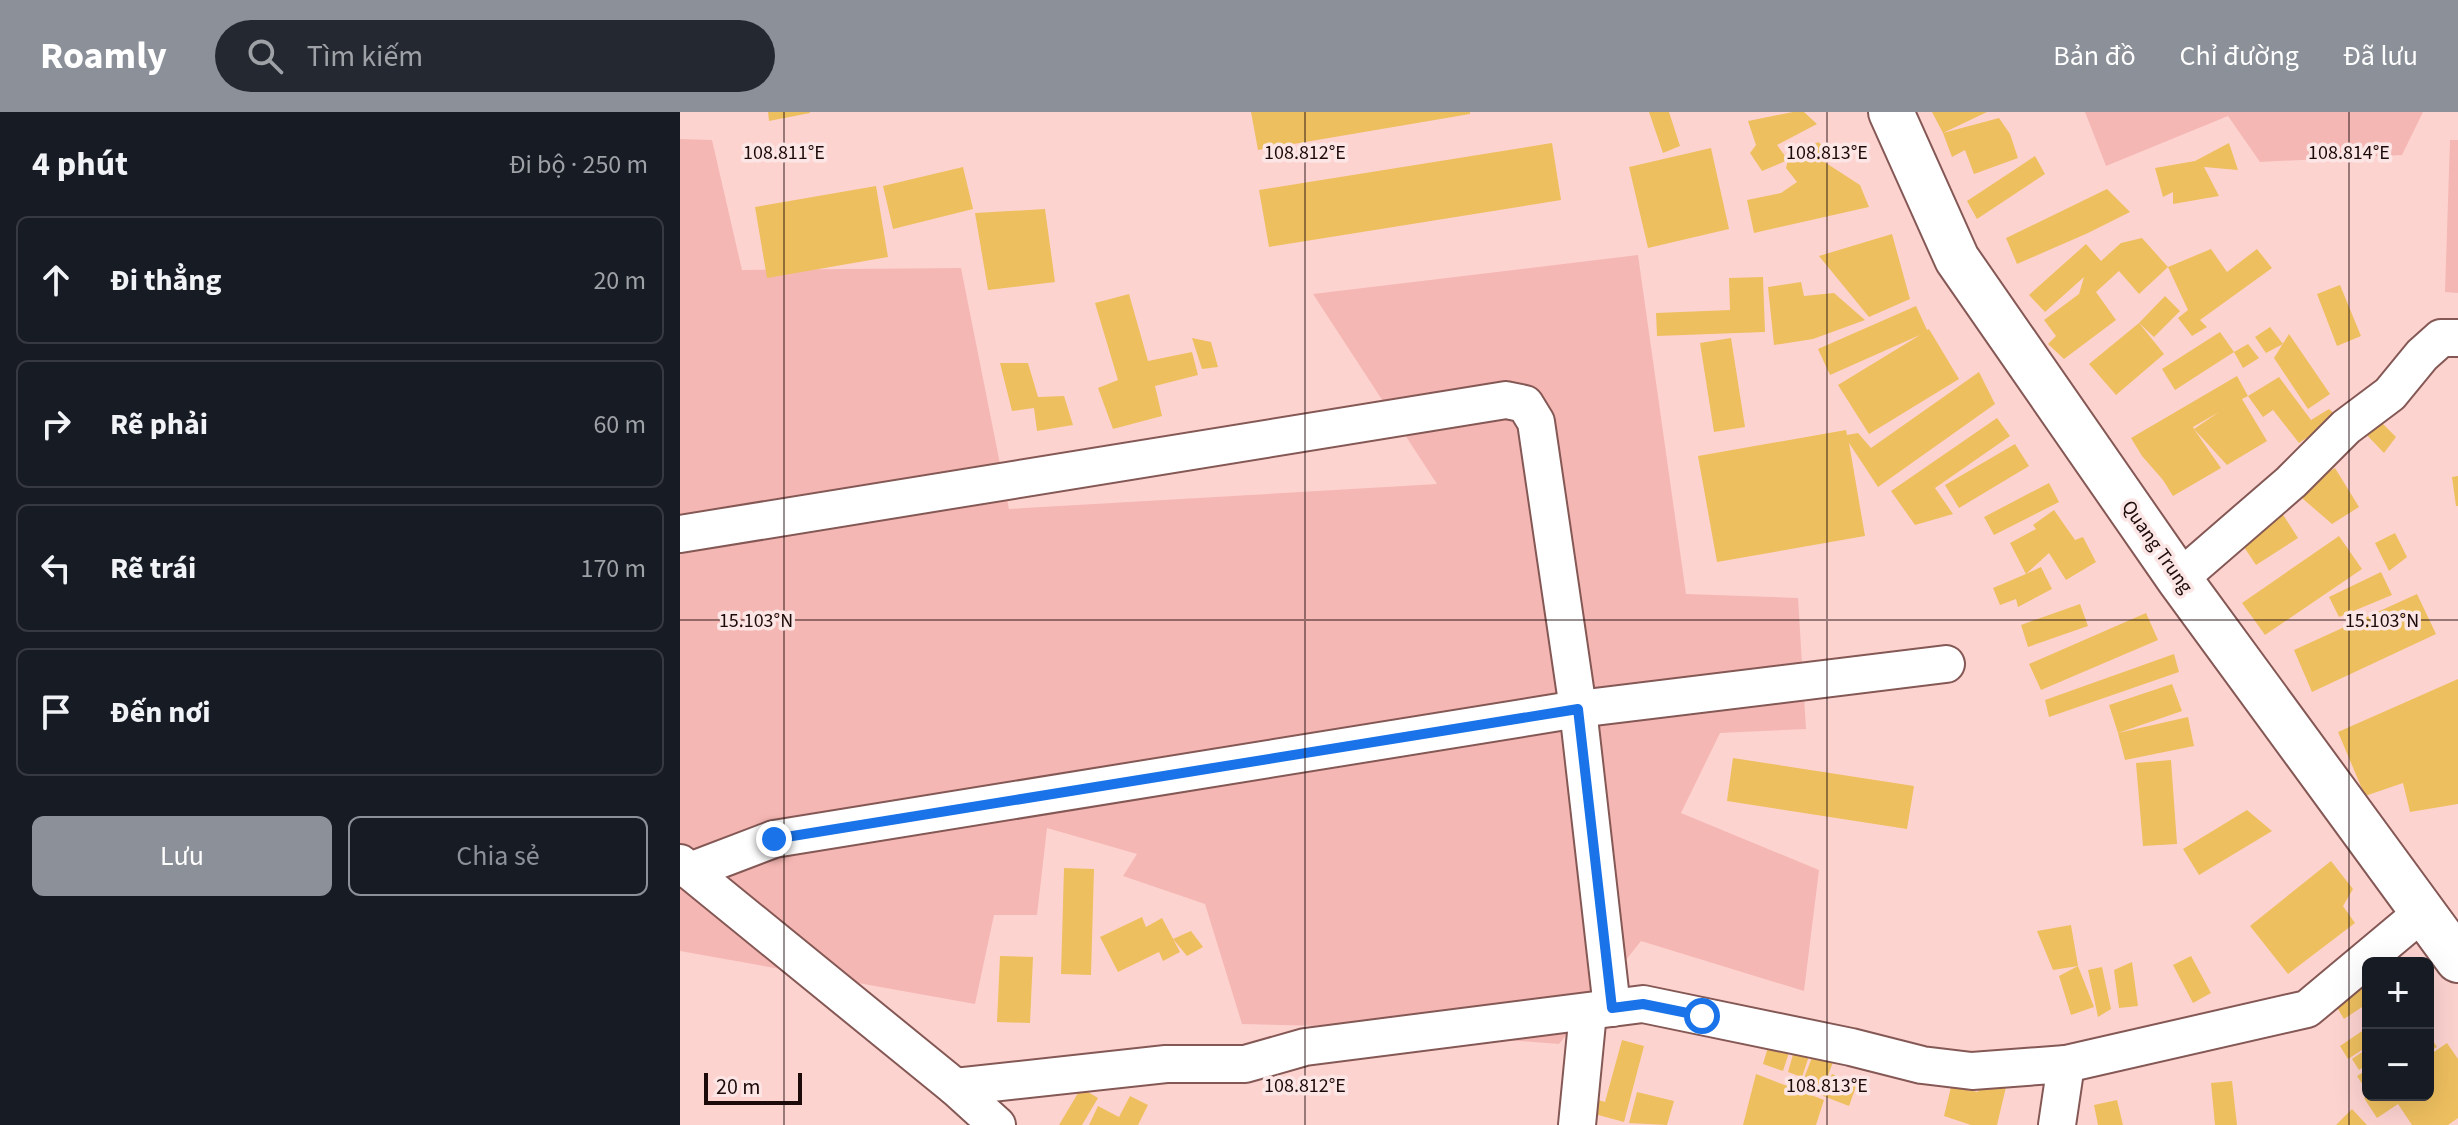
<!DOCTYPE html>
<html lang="vi">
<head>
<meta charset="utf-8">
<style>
  body { margin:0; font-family:"Source Sans 3",sans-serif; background:#242831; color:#f1f3f6 }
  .controls { position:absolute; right:24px; bottom:24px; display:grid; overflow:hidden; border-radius:12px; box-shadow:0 8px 32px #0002 }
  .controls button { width:72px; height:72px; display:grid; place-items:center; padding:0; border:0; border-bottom:2px solid #363941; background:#171b24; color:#f1f3f6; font:40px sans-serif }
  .scale { position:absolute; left:24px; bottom:20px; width:98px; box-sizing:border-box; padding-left:8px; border:4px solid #1c0b0a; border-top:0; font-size:22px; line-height:28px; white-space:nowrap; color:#1c0b0a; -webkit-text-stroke:6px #fce6e5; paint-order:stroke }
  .stop { position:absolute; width:24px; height:24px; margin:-18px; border:6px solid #1a73e8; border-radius:50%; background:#fff }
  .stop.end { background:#1a73e8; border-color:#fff; box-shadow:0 2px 8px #0008 }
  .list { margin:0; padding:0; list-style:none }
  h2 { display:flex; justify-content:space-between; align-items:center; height:104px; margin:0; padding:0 32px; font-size:34px }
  h2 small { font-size:26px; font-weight:400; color:#9ea1a6 }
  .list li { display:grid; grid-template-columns:52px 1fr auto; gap:24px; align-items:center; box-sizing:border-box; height:128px; margin:0 16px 16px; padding:0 16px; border:2px solid #363941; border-radius:12px }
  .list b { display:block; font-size:30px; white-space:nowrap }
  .list em { font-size:26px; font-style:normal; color:#9ea1a6 }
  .actions { display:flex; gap:16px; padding:24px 32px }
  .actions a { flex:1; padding:18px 0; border:2px solid #8c9099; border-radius:12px; text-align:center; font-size:28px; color:#8c9099 }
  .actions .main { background:#8c9099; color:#fff }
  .icon { flex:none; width:44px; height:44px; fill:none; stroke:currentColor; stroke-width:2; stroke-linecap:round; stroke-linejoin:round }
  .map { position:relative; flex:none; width:1778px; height:1013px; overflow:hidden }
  header { display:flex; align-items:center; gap:48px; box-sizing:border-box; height:112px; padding:0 40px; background:#8c9099; color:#fff }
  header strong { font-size:38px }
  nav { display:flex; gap:44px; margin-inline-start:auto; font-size:28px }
  .search { width:560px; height:72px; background:#242831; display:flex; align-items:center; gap:20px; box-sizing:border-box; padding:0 28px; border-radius:44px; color:#9ea1a6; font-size:30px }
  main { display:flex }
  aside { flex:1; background:#171b24 }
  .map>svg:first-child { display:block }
  .green { fill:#f5b7b3 }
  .building { fill:#eebf5f }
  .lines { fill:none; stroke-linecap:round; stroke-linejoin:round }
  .street-casing { stroke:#845855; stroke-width:40 }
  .primary-casing { stroke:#845855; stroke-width:48 }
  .street { stroke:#fff; stroke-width:36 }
  .primary { stroke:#fff; stroke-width:44 }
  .route { stroke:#1a73e8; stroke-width:10 }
  .ticks { fill:none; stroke:#1c0b0a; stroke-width:2; stroke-opacity:0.45 }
  .labels { text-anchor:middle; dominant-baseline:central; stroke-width:7; stroke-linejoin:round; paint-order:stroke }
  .street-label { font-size:20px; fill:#1c0b0a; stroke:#fce6e5 }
  .ticks-label { font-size:20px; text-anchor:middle; fill:#1c0b0a; stroke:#fce6e5; stroke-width:7; stroke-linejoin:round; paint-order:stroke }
</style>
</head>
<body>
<header>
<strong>Roamly</strong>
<div class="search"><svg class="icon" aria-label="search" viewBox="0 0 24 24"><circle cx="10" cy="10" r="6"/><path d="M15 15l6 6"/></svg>Tìm kiếm</div>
<nav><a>Bản đồ</a><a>Chỉ đường</a><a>Đã lưu</a></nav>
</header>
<main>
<aside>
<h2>4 phút<small>Đi bộ · 250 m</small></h2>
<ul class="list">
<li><svg class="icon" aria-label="ahead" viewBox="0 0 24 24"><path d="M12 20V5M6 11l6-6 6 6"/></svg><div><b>Đi thẳng</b></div><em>20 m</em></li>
<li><svg class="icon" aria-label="right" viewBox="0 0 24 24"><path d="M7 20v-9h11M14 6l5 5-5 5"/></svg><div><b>Rẽ phải</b></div><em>60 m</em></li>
<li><svg class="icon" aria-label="left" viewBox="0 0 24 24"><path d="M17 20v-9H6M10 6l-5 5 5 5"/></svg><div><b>Rẽ trái</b></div><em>170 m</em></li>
<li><svg class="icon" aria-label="arrive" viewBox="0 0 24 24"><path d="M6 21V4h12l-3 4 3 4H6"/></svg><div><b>Đến nơi</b></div></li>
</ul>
<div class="actions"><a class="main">Lưu</a><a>Chia sẻ</a></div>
</aside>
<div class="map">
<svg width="1778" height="1013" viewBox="0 0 1778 1013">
  <rect width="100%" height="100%" fill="#fdd3d0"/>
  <g class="green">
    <polygon points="1405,0 1743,0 1722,43 1580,50 1548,4 1426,54"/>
    <polygon points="0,27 32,28 62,158 281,156 329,397 757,372 633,182 958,143 1006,482 1118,486 1126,617 1040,621 1001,701 1139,758 1124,879 961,829 879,932 648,914 562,912 525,792 443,764 457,742 367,716 357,803 314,803 295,892 0,839"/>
    <polygon points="1770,28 1778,28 1778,181 1765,180"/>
  </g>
  <g class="building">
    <polygon points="88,0 130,0 130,1 89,9"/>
    <polygon points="571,0 790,0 790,2 578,38"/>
    <polygon points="969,0 989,0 1000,34 983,41"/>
    <polygon points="1113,0 1124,0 1137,12 1097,33 1108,48 1138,30 1152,41 1146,51 1180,73 1189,95 1074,121 1067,88 1101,81 1117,70 1106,56 1108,48 1082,59 1070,41 1076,33 1068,9"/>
    <polygon points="1252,0 1307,0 1263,21 1319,6 1330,22 1338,46 1294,62 1285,38 1272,45 1263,21"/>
    <polygon points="872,31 881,88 589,135 579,78"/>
    <polygon points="1549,31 1558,58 1524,55 1539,84 1493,92 1493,80 1483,85 1475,56 1515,49"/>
    <polygon points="1031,36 1049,117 968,136 949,55"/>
    <polygon points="1355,44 1365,62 1297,107 1287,89"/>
    <polygon points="283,55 293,97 213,117 203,74"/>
    <polygon points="196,74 208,145 87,166 75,95"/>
    <polygon points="1427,77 1450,100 1408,121 1337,152 1326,126"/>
    <polygon points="365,97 375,170 308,178 295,101"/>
    <polygon points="1212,122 1230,187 1189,205 1139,144"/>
    <polygon points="1462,126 1488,155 1531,137 1547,160 1577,137 1592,156 1520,208 1527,215 1512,224 1498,206 1508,198 1488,155 1459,182 1439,159 1416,180 1436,208 1384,247 1368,232 1376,224 1364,208 1399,182 1404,165 1365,200 1349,183 1406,132 1421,149 1441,131"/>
    <polygon points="1083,165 1085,220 977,224 976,201 1050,198 1049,166"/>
    <polygon points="1121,170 1124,184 1154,181 1185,208 1133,227 1094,233 1088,175"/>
    <polygon points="1660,173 1681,224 1657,234 1637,182"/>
    <polygon points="449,182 468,249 512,240 518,263 475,274 482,304 433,317 418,276 438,268 415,191"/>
    <polygon points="1485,184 1500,199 1474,225 1459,211 1484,242 1436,283 1409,252 1459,211"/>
    <polygon points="1236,194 1247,218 1249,217 1279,267 1189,322 1158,273 1240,223 1150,263 1138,237"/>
    <polygon points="1590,215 1603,232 1586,241 1575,225"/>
    <polygon points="1540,220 1554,240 1495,278 1482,257"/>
    <polygon points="1609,222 1650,282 1628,297 1594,246"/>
    <polygon points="512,226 531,230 538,255 522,257"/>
    <polygon points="1051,226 1065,315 1034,320 1020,231"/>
    <polygon points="1568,232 1579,246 1563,256 1554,240"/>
    <polygon points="320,251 348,251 358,285 384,284 393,313 357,319 354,296 332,299"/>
    <polygon points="1299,260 1315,292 1198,375 1169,331 1185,424 1037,450 1018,344 1166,318 1167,323 1178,321 1191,336"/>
    <polygon points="1557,264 1568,284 1599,265 1631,308 1649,297 1658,305 1619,331 1593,298 1583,305 1568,284 1562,287 1587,329 1547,353 1514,317 1539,300 1513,315 1514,317 1541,356 1493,384 1483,368 1462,344 1451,326"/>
    <polygon points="1694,303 1716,325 1704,341 1682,318"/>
    <polygon points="1317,306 1330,324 1255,376 1273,402 1235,413 1211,379"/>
    <polygon points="1335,332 1349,354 1279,396 1265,373"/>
    <polygon points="1655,356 1679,395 1652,412 1615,380"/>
    <polygon points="1778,364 1778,394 1776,394 1772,365"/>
    <polygon points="1369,371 1379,390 1314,423 1304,405"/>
    <polygon points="1374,398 1395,428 1403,425 1416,450 1386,468 1369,441 1346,462 1361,455 1372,477 1338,495 1336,487 1320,493 1313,476 1346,462 1330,431 1356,417 1353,413"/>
    <polygon points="1600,398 1618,426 1576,453 1558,426"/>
    <polygon points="1715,421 1727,445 1709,459 1695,431"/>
    <polygon points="1659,424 1682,457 1585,523 1562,491"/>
    <polygon points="1701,460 1712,483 1659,505 1649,485"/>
    <polygon points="1737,482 1756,522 1632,580 1614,538"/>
    <polygon points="1400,492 1408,514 1348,535 1341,513"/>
    <polygon points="1466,501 1478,528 1361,578 1349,552"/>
    <polygon points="1494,542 1499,560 1369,605 1365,588"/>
    <polygon points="1778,567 1778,692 1730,700 1723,671 1685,684 1658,620"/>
    <polygon points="1492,572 1502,599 1438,621 1429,593"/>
    <polygon points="1508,605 1514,634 1445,648 1438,621"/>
    <polygon points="1053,646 1234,674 1227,717 1047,689"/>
    <polygon points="1491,648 1497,732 1463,734 1456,651"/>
    <polygon points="1567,698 1592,719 1519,763 1503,737"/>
    <polygon points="1651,749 1673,777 1663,794 1675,811 1608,862 1570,814"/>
    <polygon points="384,756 414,757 411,863 381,862"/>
    <polygon points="462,805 466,815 482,806 500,840 483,849 479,840 438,860 420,825"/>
    <polygon points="1391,813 1398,854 1414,895 1391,903 1379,864 1398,854 1373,858 1357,819"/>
    <polygon points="511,819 523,835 507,844 493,827"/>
    <polygon points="320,844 353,845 350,911 317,910"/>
    <polygon points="1511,844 1531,881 1513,891 1493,853"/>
    <polygon points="1452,850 1458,894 1439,896 1434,858"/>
    <polygon points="1422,855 1431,897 1418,905 1408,858"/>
    <polygon points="1688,856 1688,891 1664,907 1649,882"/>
    <polygon points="1688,915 1688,934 1668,947 1660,934"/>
    <polygon points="1748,921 1757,935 1748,940"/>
    <polygon points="1091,925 1112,931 1103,959 1083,952"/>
    <polygon points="942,928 964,934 944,1010 907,1000 911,986 925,990"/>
    <polygon points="1138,930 1158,937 1144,974 1124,966"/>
    <polygon points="1767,931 1778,947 1778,1006 1768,1013 1732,1013 1718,992 1697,1006 1684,986 1689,983 1748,983 1748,944"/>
    <polygon points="1688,936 1688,952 1679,958 1672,947"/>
    <polygon points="1114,939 1129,944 1122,965 1108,960"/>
    <polygon points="1688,957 1688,981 1677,964"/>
    <polygon points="1076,962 1144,988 1136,1013 1063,1013"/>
    <polygon points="1152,962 1177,972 1169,994 1143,984"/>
    <polygon points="1552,969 1557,1013 1535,1013 1531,971"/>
    <polygon points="1299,973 1326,975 1317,1013 1291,1013 1264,1004 1271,975 1298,980"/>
    <polygon points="401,976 418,986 402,1013 379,1013"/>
    <polygon points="957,980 994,989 987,1013 949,1011"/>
    <polygon points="450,984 468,993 458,1013 409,1013 418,994 439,1005"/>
    <polygon points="1437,988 1443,1013 1418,1013 1414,993"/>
    <polygon points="1672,997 1687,1013 1656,1013"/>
  </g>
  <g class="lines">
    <defs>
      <g id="street">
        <polyline points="0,422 826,288 845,292 856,310 898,597 932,896"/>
        <polyline points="1499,467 1611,370 1666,315 1710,282 1742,243 1761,226 1778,226"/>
        <polyline points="0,751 275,975 317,1013"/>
        <polyline points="10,759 94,727 898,597 1266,552"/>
        <polyline points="275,975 486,952 565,952 625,935 963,892 1171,935 1242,953 1292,959 1386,952 1627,897 1743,800"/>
        <polyline points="897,1013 908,900"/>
        <polyline points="1377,1013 1386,952"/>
      </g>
      <polyline id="primary" points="1211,0 1277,147 1499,467 1778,848"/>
    </defs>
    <use href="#street" class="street-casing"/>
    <use href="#primary" class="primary-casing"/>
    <use href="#street" class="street"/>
    <use href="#primary" class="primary"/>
  </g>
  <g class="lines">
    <polyline class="route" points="94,727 898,597 932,896 963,892 1022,904"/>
  </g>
  <path class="ticks" d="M104,0V1013M625,0V1013M1147,0V1013M1669,0V1013M0,508H1778"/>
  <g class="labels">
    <g class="street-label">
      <text transform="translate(1477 435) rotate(55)">Quang Trung</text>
    </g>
  </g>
  <g class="ticks-label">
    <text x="104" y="47">108.811°E</text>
    <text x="625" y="47">108.812°E</text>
    <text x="1147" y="47">108.813°E</text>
    <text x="1669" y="47">108.814°E</text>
    <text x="76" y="515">15.103°N</text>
    <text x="1702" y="515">15.103°N</text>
    <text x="625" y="980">108.812°E</text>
    <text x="1147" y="980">108.813°E</text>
  </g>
</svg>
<div class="controls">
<button>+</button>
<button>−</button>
</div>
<div class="scale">20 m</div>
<div class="stop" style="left:1022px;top:904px"></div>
<div class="stop end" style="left:94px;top:727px"></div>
</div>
</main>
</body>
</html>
